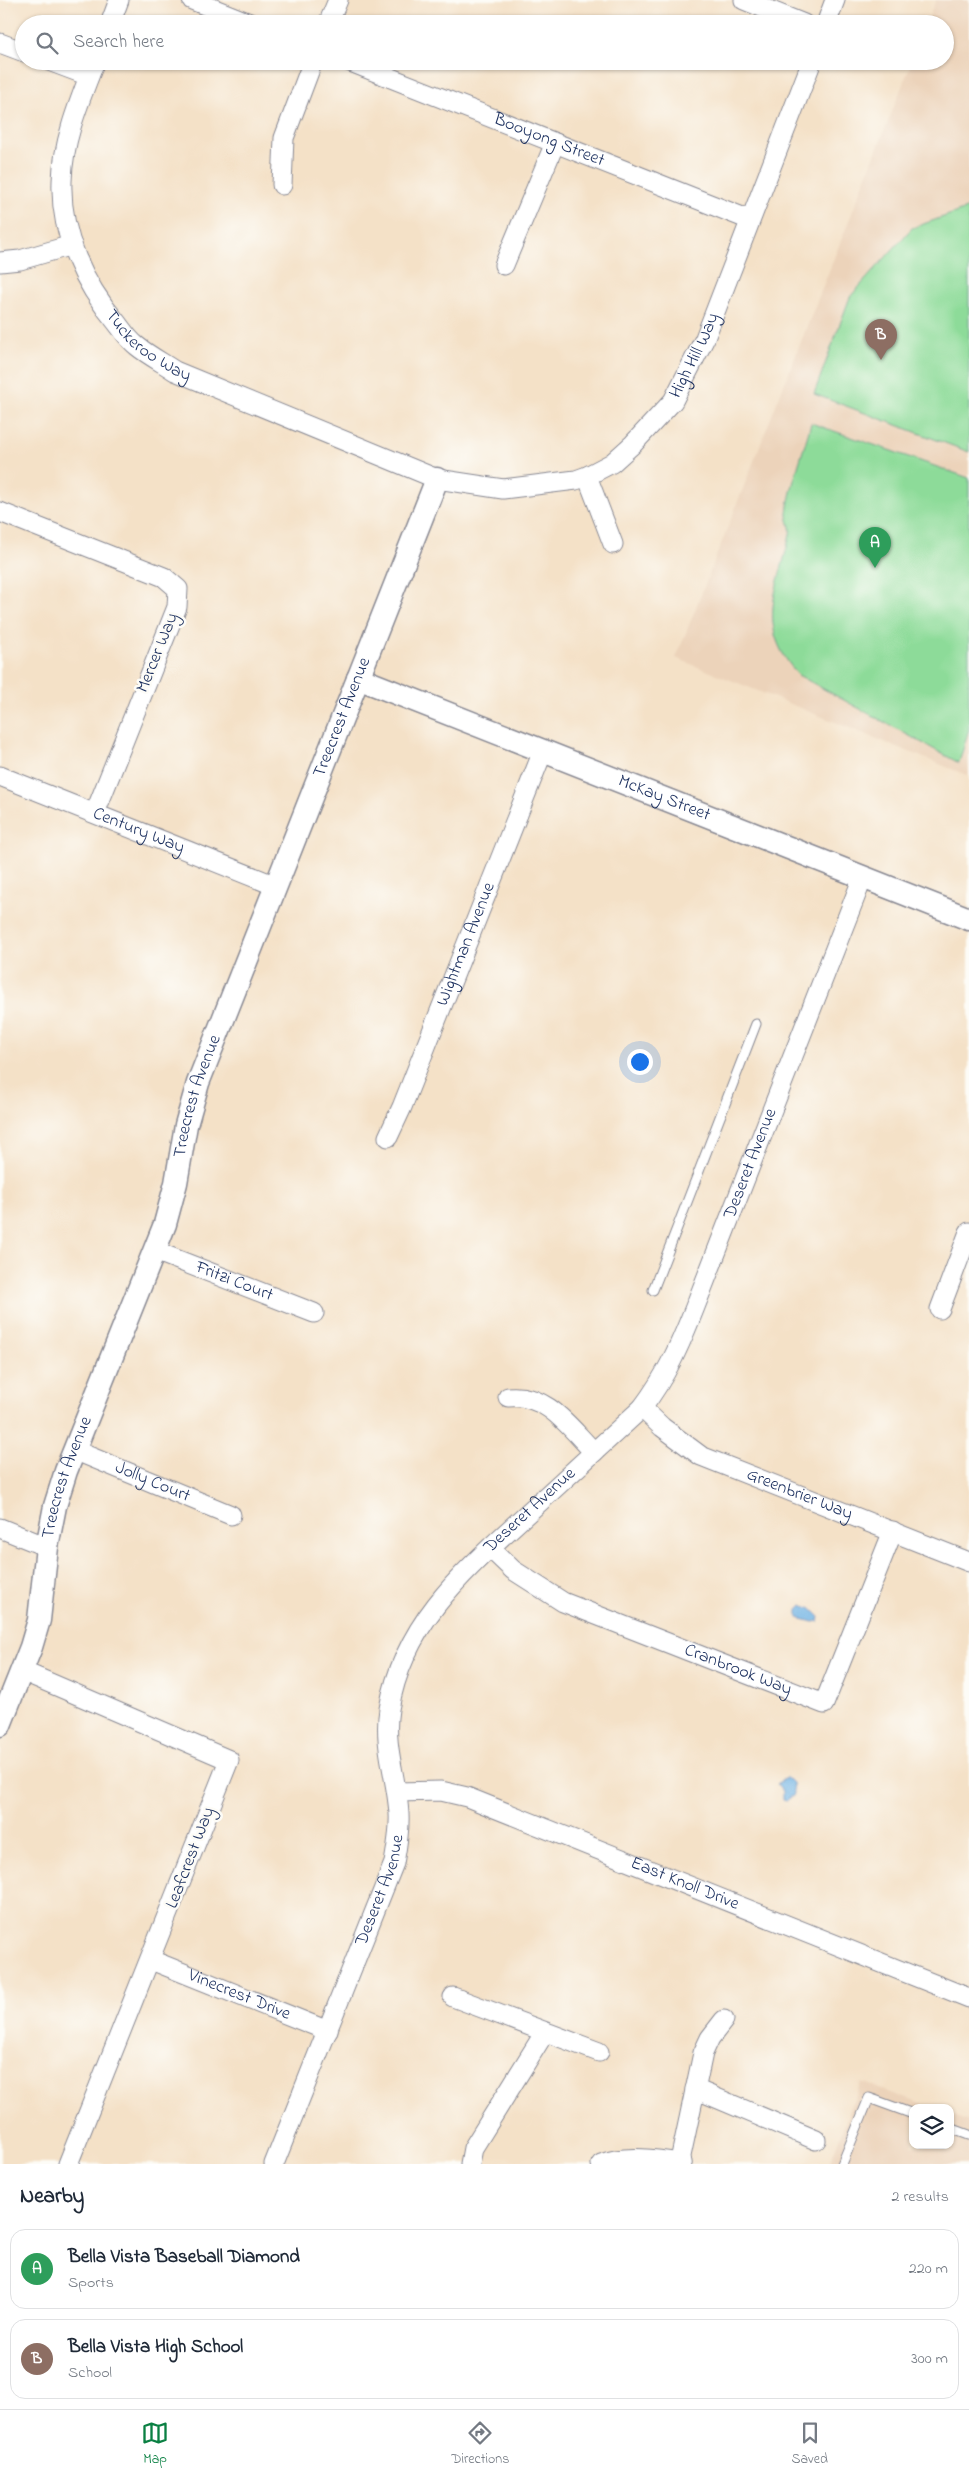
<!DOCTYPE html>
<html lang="en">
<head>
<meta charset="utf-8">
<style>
  body { margin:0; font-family:"Indie Flower",sans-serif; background:#f2f2f3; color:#1f2937 }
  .controls { position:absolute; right:15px; bottom:15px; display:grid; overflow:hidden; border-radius:10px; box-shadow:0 1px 4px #0004 }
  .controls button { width:45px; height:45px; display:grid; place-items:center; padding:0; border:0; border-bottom:1px solid #e0e1e3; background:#fff; color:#1f2937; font:25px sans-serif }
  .you { position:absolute; left:639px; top:1061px; width:18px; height:18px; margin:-12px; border:4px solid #fff; border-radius:50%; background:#1a73e8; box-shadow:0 0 0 8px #1a73e833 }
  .badge { display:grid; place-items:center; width:32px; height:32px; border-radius:50%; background:#0b8043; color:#fff; font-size:16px; font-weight:700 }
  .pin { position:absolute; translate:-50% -41px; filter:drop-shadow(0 1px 2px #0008) }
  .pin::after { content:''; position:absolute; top:26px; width:18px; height:15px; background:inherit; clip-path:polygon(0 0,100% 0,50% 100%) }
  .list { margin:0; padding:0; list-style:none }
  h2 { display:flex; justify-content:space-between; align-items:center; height:65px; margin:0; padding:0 20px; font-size:21px }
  h2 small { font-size:16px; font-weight:400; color:#747a83 }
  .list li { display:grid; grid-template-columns:32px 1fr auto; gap:15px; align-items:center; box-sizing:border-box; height:80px; margin:0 10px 10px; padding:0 10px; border:1px solid #e0e1e3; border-radius:15px }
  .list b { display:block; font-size:19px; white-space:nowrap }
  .list p { margin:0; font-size:16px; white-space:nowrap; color:#747a83 }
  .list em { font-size:16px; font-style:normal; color:#747a83 }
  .icon { flex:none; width:28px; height:28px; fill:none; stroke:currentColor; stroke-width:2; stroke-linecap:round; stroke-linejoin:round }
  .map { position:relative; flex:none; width:969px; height:2164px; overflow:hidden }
  .search { position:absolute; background:#fff; box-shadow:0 1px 4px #0004; left:15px; right:15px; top:15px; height:55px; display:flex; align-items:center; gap:12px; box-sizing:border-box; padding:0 18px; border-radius:28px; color:#747a83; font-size:19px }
  .sheet { height:245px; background:#fff }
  nav { display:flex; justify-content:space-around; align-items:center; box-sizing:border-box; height:70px; border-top:1px solid #e0e1e3; background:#fff; font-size:14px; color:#747a83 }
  nav a { display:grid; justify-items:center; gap:2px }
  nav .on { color:#0b8043 }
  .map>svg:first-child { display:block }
  .built { fill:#ecd3ba }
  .green { fill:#8ddb99; stroke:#54857c }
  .water { fill:#6db1e3; stroke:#4470a0 }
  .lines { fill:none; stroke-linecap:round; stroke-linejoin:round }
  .service-casing { stroke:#888892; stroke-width:11 }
  .minor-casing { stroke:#888892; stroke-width:21 }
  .tertiary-casing { stroke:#888892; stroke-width:25 }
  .service { stroke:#fff; stroke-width:9 }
  .minor { stroke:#fff; stroke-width:19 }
  .tertiary { stroke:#fff; stroke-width:22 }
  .labels { text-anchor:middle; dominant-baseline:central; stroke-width:5; stroke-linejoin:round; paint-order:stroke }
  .street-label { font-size:18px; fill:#1b2f5e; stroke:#fdfcf7 }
</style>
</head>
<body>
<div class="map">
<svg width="969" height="2164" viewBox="0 0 969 2164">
  <rect width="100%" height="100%" fill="#fdfcf7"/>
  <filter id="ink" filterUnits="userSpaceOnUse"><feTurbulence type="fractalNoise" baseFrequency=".02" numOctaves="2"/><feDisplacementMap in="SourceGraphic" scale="10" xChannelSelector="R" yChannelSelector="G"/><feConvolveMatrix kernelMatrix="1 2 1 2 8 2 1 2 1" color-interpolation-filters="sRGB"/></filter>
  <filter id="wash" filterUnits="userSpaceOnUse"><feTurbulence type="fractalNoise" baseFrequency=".0096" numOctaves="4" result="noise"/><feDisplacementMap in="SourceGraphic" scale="20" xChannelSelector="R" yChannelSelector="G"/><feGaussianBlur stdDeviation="1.12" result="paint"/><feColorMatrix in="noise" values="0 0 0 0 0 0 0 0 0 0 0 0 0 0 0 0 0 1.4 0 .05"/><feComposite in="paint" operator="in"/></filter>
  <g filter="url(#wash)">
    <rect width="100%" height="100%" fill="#f4e1c7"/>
    <g class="built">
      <polygon points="936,0 969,0 969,776 676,658 912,61 945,61 945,24 926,24"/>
      <polygon points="861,2082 932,2108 913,2108 913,2145 950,2145 950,2114 969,2121 969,2164 829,2164"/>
    </g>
    <g class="green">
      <polygon points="969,208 969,452 814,394 850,297 912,228"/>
      <path d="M811,423L969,478V729L959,763L798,675C754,623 778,592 790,534C792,526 786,519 787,512C791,483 804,451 811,423Z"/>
    </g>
    <g class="water">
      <polygon points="802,1605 812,1609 820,1617 819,1621 813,1622 798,1618 798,1609"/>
      <polygon points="787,1777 793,1783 794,1795 787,1800 783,1799 783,1791 777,1784"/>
    </g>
  </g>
  <g filter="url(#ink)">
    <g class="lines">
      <defs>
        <g id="service">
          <polyline points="653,1290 756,1024"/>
          <polyline points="950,2128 969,2135"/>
          <polyline points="842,2164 869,2098 913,2114"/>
        </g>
        <g id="minor">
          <polyline points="192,0 252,24"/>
          <polyline points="744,0 804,24"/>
          <polyline points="110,24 119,0"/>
          <polyline points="328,24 338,0"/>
          <polyline points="826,24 835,0"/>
          <polyline points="0,43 24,52"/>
          <polyline points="49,61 89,76"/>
          <path id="s1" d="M95,61C80,100 63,139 62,181C60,234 84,284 117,323C123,331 129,340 137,346C148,355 163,363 175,371L437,479L503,489L576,480L587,476L612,463L633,444L673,401L705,338L812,61"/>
          <path id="s2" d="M348,61L750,220"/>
          <polyline points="282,185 284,138 313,61"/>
          <polyline points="0,262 20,260 72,245"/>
          <polyline points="504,265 555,143"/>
          <polyline points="587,476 613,544"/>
          <polyline points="0,512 164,577 178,589 177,607 95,813"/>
          <path id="s3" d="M0,776L276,886"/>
          <path id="s4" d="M388,1137L402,1107L543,751"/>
          <path id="s5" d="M155,1251L314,1313"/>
          <polyline points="940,1309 969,1232"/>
          <path d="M508,1397C547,1393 569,1427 594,1452"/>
          <path id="s6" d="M642,1408L662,1427L701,1456L969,1562"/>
          <path id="s7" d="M74,1450L231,1515"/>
          <polyline points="0,1528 47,1547"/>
          <path id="s8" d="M490,1548L513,1570L563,1602L824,1704L893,1531"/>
          <polyline points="22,1671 229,1760 68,2164"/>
          <path id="s9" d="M397,1792L441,1791L467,1797L969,1998"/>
          <path id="s10" d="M151,1960L328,2031"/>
          <polyline points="453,1997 599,2052"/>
          <polyline points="695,2089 816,2140"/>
          <path id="s11" d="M274,2164L394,1863C397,1846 400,1831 399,1814C397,1778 383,1746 389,1709C404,1620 468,1568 531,1510C568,1476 605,1442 642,1408C667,1375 680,1345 695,1307L863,877"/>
          <polyline points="470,2164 473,2148 545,2032"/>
          <path d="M601,2164C626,2154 656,2160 682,2163"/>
          <polyline points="682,2164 681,2156 703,2053 710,2038 724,2020"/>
        </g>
        <g id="tertiary">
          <path id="s12" d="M358,678L969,919"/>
          <path id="s13" d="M0,1725L31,1647L39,1620L47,1547L55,1506L66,1471L165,1224L176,1183L186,1125L198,1083L437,479"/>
        </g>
      </defs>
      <use href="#service" class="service-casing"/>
      <use href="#minor" class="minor-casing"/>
      <use href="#tertiary" class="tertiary-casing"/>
      <use href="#service" class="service"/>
      <use href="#minor" class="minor"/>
      <use href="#tertiary" class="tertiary"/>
    </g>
  </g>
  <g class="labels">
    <g class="street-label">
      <text stroke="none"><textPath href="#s2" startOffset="216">Booyong Street</textPath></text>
      <text stroke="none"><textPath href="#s1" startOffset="320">Tuckeroo Way</textPath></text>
      <text stroke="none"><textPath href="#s1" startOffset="958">High Hill Way</textPath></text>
      <text transform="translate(158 653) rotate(-68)">Mercer Way</text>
      <text stroke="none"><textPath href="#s13" startOffset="1068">Treecrest Avenue</textPath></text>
      <text stroke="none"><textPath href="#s12" startOffset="329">McKay Street</textPath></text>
      <text stroke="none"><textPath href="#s3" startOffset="149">Century Way</textPath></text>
      <text stroke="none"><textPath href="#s4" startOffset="208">Wightman Avenue</textPath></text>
      <text stroke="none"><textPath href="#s13" startOffset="662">Treecrest Avenue</textPath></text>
      <text stroke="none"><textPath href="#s11" startOffset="1148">Deseret Avenue</textPath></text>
      <text stroke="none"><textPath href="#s5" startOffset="85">Fritzi Court</textPath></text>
      <text stroke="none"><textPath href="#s13" startOffset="258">Treecrest Avenue</textPath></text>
      <text stroke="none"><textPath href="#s7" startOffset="85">Jolly Court</textPath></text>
      <text stroke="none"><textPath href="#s6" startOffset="182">Greenbrier Way</textPath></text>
      <text stroke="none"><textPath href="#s11" startOffset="728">Deseret Avenue</textPath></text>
      <text stroke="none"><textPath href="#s8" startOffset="279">Cranbrook Way</textPath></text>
      <text transform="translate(191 1858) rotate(-69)">Leafcrest Way</text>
      <text stroke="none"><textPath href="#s9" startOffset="305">East Knoll Drive</textPath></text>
      <text stroke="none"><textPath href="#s11" startOffset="294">Deseret Avenue</textPath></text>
      <text stroke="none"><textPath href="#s10" startOffset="95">Vinecrest Drive</textPath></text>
    </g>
  </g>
</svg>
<div class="controls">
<button><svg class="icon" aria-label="layers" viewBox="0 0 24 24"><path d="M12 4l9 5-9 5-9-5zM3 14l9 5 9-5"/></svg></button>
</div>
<div class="you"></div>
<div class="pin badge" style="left:875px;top:568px;background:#2e9e5b">A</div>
<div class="pin badge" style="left:881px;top:360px;background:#8d6e63">B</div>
<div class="search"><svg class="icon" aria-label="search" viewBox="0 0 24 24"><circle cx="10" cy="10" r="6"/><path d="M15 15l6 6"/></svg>Search here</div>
</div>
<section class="sheet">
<h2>Nearby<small>2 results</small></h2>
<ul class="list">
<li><span class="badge" style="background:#2e9e5b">A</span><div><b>Bella Vista Baseball Diamond</b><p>Sports</p></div><em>220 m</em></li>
<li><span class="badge" style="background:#8d6e63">B</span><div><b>Bella Vista High School</b><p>School</p></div><em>300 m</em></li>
</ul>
</section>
<nav>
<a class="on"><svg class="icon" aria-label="map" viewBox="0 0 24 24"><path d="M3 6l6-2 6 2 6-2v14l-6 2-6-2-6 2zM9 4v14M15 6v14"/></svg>Map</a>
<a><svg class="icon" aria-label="directions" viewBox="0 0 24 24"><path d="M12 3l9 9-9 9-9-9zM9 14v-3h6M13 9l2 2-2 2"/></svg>Directions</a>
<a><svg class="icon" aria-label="saved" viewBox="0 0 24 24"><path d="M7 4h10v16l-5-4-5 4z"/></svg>Saved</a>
</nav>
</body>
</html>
